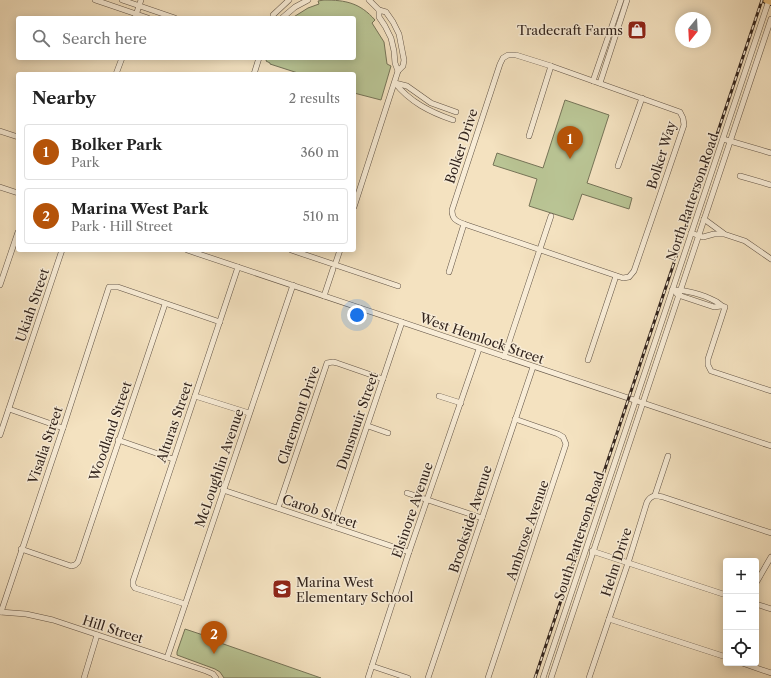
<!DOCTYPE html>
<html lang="en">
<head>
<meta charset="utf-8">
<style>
  body { margin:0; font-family:"Libre Caslon Text",serif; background:#f6f6f6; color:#222 }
  .controls { position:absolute; right:12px; bottom:12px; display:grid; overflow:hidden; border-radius:4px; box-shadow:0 2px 10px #0003 }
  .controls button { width:36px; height:36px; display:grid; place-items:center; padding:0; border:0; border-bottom:1px solid #e0e0e0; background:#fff; color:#222; font:20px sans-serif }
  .compass { position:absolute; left:675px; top:12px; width:36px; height:36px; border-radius:50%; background:#fff; box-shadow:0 2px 10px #0003; rotate:198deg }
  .you { position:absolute; left:357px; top:315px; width:14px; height:14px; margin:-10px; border:3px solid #fff; border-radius:50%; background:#1a73e8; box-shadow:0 0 0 6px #1a73e833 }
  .badge { display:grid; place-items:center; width:26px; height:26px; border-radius:50%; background:#b45309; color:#fff; font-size:13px; font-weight:700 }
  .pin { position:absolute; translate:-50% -33px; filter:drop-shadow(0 1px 2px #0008) }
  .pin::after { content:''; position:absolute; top:21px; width:14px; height:12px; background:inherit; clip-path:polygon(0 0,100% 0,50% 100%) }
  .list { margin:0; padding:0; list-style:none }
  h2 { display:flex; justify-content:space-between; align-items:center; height:52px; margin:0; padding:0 16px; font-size:17px }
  h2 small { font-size:13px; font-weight:400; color:#767676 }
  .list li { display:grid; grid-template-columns:26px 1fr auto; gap:12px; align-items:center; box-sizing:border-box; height:56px; margin:0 8px 8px; padding:0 8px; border:1px solid #e0e0e0; border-radius:4px }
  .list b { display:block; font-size:15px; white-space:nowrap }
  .list p { margin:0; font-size:13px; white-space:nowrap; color:#767676 }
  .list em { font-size:13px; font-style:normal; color:#767676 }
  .icon { flex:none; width:22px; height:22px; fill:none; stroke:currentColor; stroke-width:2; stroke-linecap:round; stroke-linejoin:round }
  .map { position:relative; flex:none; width:771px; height:678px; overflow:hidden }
  .search { position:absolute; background:#fff; box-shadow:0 2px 10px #0003; left:16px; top:16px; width:340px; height:44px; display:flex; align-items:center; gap:10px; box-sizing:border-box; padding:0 14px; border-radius:4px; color:#767676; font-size:15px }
  .panel { position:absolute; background:#fff; box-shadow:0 2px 10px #0003; left:16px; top:72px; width:340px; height:180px; border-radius:4px }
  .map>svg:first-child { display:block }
  .green { fill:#b9c494; stroke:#767458 }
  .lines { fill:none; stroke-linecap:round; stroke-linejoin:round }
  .minor-casing { stroke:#625446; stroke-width:6 }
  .major-casing { stroke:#32241d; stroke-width:8 }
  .minor { stroke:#f8ecd6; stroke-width:5 }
  .major { stroke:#eac180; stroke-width:6 }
  .rail-casing { stroke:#32241d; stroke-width:3 }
  .rail { stroke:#f8ecd6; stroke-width:1.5; stroke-dasharray:4.5; stroke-linecap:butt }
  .labels { text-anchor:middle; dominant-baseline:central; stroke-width:3; stroke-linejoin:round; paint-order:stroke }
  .poi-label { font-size:13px; fill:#32241d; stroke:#f8ecd6; text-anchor:end }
  .street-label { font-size:13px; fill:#32241d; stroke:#f8ecd6 }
</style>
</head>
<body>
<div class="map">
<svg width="771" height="678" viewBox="0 0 771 678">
  <rect width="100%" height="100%" fill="#f4e2c0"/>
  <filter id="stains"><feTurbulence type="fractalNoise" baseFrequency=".005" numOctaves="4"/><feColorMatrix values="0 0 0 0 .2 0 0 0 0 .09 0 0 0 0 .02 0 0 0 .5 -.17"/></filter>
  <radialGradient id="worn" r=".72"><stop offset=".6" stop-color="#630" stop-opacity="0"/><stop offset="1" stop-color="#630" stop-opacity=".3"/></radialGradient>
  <g class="green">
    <path d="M324,0C346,0 360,3 375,20L372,23L384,42L387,64L391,66L381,100L354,93V74H301L270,64V63L266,61L267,58H354V18H292L308,8L319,4L318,1Z"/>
    <polygon points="565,100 609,115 587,183 632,198 629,209 582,194 573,220 529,206 537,179 493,165 497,153 543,168"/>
    <polygon points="185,629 212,638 212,640 321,678 224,678 220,672 215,669 177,655 177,652"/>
  </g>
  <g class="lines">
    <defs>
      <g id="minor">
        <polyline points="95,0 148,18"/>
        <polyline points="122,0 175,18"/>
        <polyline points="379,10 379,17 385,26 391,38 394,51 395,63 398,71"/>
        <polyline points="135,18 141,0"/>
        <polyline points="273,18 273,15 289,0"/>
        <polyline points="282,18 295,7 308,0"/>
        <path d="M508,55H516L551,66L680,112L683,118L684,125L634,271L629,277L623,278L464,224C456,221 452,219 452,210L500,64L503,58Z"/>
        <polyline points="116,74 122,58"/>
        <polyline points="254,74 259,58"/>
        <polyline points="593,81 621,0"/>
        <path d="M395,83C410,102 430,112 453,120"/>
        <polyline points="395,83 407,86 431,103 456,112"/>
        <polyline points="600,83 627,0"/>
        <polyline points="0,131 18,137"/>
        <polyline points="529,136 551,66"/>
        <polyline points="723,139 771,153"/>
        <polyline points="618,166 642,98"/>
        <polyline points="740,176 771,185"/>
        <polyline points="0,187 18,193"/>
        <polyline points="354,207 398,71 403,66 404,60 399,34 393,22 386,12 379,10 369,0"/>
        <polyline points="704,219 723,233"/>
        <polyline points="691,233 703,237 714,234 724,234 745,241 771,259"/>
        <polyline points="187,250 771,446"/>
        <polyline points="291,250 398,286"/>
        <polyline points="335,265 340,250"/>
        <polyline points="449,272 464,224"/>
        <polyline points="0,285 18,232"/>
        <path d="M672,290C684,289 704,295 715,301C719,302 720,306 725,307L708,359V365L711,371L771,391"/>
        <polyline points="676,293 678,295 714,307 721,306"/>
        <polyline points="324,296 333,269"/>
        <polyline points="504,357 551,216"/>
        <polyline points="588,360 616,276"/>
        <polyline points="195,396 249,413"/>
        <polyline points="439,396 461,403"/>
        <polyline points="9,409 63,428"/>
        <polyline points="368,426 388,433"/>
        <polyline points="0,435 62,250"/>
        <polyline points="118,440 173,459"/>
        <polyline points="223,490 409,552"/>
        <polyline points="407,493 482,518"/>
        <polyline points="655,495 668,456"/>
        <polyline points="278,508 327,363 333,362 337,363 383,379"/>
        <polyline points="333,527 402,322"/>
        <polyline points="21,549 71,566 75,565 78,562 165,304"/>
        <polyline points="592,551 726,595"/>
        <polyline points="756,583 771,557"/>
        <polyline points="185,604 135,588 133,585 133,581 238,267"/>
        <polyline points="756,604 771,609"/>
        <polyline points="0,612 26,614 53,620 206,671 213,674 216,678"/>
        <polyline points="1,612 63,428 109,287 118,287 220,322"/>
        <polyline points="609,619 726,657"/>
        <polyline points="167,658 293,285"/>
        <polyline points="742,663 771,673"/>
        <polyline points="372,666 408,678"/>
        <polyline points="84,678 97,635"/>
        <polyline points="368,678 409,552 479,349"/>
        <polyline points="428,678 533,367"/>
        <polyline points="488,678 566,444 563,437 558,434 515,419"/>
        <polyline points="543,678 769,0"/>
        <polyline points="551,678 771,19"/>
        <path d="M589,678L628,563L647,502C651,495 655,495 663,497L771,533"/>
      </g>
      <polyline id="major" points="766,0 771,2"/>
    </defs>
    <use href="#minor" class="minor-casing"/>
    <use href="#major" class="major-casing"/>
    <use href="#minor" class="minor"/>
    <use href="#major" class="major"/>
    <defs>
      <polyline id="rail" points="535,678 762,0"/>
    </defs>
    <use href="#rail" class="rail-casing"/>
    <use href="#rail" class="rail"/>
  </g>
  <defs>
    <symbol id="shop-square" viewBox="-11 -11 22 22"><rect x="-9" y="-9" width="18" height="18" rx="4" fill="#8f2418" stroke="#f8ecd6"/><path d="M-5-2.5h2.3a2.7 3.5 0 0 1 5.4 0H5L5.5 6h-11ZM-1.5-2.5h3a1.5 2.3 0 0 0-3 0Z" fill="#fff"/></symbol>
    <symbol id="school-square" viewBox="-11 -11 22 22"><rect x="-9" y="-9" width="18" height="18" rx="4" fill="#8f2418" stroke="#f8ecd6"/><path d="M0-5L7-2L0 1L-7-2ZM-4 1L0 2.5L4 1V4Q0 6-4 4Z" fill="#fff"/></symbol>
  </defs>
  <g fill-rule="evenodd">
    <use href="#shop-square" x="626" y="19" width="22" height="22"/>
    <use href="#school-square" x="271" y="578" width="22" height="22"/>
  </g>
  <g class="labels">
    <g class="poi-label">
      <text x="623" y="30">Tradecraft Farms</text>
      <text x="296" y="582" text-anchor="start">Marina West<tspan x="296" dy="15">Elementary School</tspan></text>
    </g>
    <g class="street-label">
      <text transform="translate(461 146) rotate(-72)">Bolker Drive</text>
      <text transform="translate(661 155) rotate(-73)">Bolker Way</text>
      <text transform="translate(692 197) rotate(-71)">North Patterson Road</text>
      <text transform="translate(32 305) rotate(-71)">Ukiah Street</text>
      <text transform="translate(482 338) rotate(19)">West Hemlock Street</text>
      <text transform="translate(298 415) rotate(-71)">Claremont Drive</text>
      <text transform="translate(357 421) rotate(-71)">Dunsmuir Street</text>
      <text transform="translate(174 422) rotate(-71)">Alturas Street</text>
      <text transform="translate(110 431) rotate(-71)">Woodland Street</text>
      <text transform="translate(45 445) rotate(-71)">Visalia Street</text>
      <text transform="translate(219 468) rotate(-71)">McLoughlin Avenue</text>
      <text transform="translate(412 510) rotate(-71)">Elsinore Avenue</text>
      <text transform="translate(320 511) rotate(19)">Carob Street</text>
      <text transform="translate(470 519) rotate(-72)">Brookside Avenue</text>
      <text transform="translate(527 530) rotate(-71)">Ambrose Avenue</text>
      <text transform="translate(579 536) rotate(-72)">South Patterson Road</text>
      <text transform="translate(616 562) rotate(-72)">Helm Drive</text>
      <text transform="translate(113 629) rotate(18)">Hill Street</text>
    </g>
  </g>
  <rect width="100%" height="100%" filter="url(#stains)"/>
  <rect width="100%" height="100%" fill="url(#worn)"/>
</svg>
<div class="controls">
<button>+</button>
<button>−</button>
<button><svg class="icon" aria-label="locate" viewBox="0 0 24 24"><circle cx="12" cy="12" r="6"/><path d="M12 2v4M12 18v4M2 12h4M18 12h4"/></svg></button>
</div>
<svg class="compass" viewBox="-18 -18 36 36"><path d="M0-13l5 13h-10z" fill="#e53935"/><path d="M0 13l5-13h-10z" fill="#767676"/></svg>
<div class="you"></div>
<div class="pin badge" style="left:570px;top:159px">1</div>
<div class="pin badge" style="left:214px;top:654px">2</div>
<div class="search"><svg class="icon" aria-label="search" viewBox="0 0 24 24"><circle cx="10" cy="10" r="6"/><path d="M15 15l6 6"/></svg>Search here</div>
<section class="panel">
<h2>Nearby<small>2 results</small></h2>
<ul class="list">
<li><span class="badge">1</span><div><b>Bolker Park</b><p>Park</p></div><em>360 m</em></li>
<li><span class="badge">2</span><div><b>Marina West Park</b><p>Park · Hill Street</p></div><em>510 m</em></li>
</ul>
</section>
</div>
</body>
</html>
